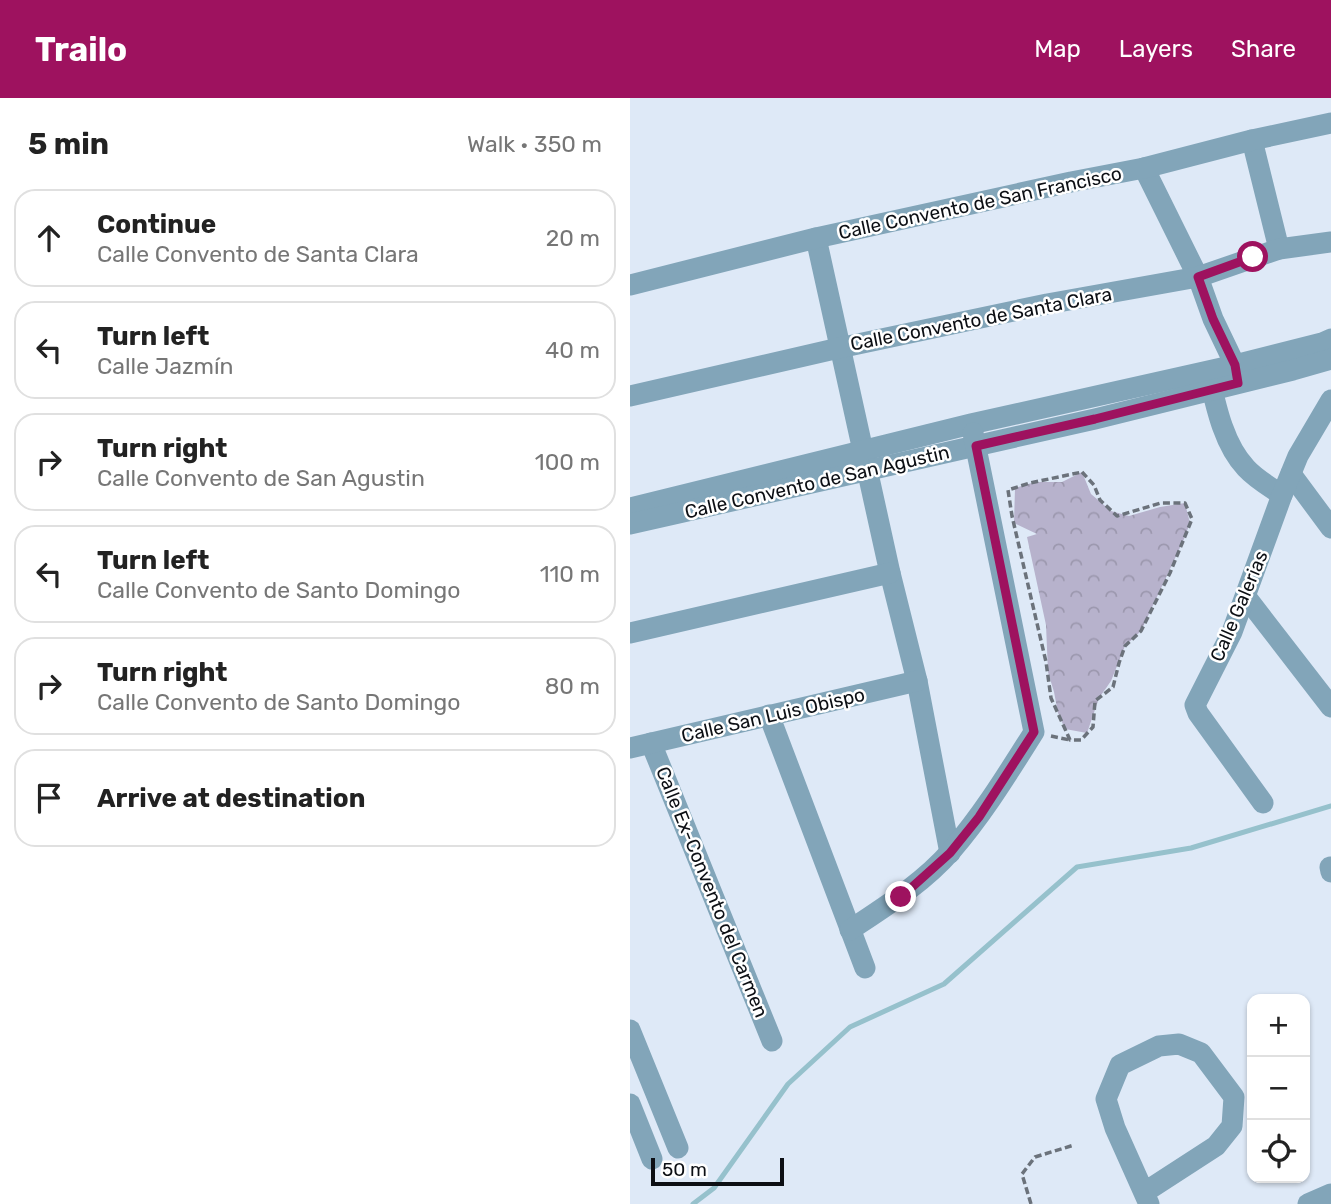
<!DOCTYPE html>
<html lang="en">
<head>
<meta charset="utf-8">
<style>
  body { margin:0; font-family:Rubik,sans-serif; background:#f2f2f2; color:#222 }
  .controls { position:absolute; right:21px; bottom:21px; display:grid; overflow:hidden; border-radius:14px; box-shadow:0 2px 5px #0004 }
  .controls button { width:63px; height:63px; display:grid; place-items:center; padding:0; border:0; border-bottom:2px solid #e0e0e0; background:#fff; color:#222; font:35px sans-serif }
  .scale { position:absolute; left:21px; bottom:18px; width:133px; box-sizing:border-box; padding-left:7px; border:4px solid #0c0f14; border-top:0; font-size:19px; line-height:24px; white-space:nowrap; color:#0c0f14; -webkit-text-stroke:5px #fff; paint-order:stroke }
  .stop { position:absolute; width:21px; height:21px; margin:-16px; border:5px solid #9e125f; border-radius:50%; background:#fff }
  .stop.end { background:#9e125f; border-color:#fff; box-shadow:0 2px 7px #0008 }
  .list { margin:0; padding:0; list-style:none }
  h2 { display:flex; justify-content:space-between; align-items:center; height:91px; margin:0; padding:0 28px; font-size:30px }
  h2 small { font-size:23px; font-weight:400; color:#767676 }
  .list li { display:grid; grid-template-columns:46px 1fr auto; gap:21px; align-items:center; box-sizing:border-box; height:98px; margin:0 14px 14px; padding:0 14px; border:2px solid #e0e0e0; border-radius:21px }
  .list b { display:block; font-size:26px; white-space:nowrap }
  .list p { margin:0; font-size:23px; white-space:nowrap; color:#767676 }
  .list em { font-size:23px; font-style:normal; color:#767676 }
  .icon { flex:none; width:38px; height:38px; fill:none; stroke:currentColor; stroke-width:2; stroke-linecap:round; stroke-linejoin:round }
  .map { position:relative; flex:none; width:701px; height:1106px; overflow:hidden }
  header { display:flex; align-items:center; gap:42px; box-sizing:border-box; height:98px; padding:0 35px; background:#9e125f; color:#fff }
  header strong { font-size:33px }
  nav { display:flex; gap:38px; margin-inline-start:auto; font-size:24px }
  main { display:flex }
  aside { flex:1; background:#fff }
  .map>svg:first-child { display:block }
  .forest { fill:url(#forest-crowns) }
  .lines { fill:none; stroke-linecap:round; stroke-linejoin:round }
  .stream { stroke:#96c1cc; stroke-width:5 }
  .path { stroke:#6b727b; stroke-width:3.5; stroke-dasharray:7 3.5; stroke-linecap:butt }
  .minor { stroke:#82a5b9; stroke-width:21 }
  .route { stroke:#9e125f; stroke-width:9 }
  .labels { text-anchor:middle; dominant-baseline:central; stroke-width:5; stroke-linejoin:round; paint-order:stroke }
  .street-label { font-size:19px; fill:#0c0f14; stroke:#fff }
</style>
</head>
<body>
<header>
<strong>Trailo</strong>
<nav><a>Map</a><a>Layers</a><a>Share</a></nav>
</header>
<main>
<aside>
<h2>5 min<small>Walk · 350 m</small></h2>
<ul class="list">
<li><svg class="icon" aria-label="ahead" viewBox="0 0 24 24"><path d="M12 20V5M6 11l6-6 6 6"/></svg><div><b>Continue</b><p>Calle Convento de Santa Clara</p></div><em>20 m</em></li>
<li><svg class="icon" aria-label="left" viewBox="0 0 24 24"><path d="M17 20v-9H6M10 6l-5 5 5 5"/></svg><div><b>Turn left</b><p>Calle Jazmín</p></div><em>40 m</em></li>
<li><svg class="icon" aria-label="right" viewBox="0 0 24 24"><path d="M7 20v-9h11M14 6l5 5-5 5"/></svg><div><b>Turn right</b><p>Calle Convento de San Agustin</p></div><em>100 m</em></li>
<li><svg class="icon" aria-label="left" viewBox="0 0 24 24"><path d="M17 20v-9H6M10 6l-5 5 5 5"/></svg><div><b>Turn left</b><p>Calle Convento de Santo Domingo</p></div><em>110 m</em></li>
<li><svg class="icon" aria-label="right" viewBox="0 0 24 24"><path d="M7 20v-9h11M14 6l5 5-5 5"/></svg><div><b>Turn right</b><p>Calle Convento de Santo Domingo</p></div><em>80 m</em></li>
<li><svg class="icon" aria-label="arrive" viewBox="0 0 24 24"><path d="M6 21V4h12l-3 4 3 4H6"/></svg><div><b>Arrive at destination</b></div></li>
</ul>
</aside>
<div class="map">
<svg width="701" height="1106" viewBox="0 0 701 1106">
  <defs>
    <pattern id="forest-crowns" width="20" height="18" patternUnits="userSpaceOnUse" patternTransform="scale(1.75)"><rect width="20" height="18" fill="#b7b2cc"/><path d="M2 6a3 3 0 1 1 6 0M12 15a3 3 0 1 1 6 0" fill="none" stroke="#9c98ae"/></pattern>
  </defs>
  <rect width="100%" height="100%" fill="#dee9f7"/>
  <polygon class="forest" points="452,374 461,396 481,413 499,418 530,409 555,405 560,425 554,441 511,533 495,548 481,583 469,600 457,635 435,631 428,615 424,594 418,574 416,527 397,439 407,436 384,425 385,390 405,384 432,384"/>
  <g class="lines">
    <polyline class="stream" points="63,1106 84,1090 158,986 220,929 314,886 447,769 561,750 701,708"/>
    <g class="path">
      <polygon points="452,374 464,387 470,402 487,418 531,405 555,405 562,421 540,475 511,533 495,548 489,565 483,589 465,603 463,629 451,642 440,642 421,600 416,564 382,418 378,392 400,385"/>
      <polyline points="421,638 440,642"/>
      <polyline points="401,1106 392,1076 405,1059 444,1047"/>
    </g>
    <g class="minor">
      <polyline points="622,42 649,151"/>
      <polyline points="514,70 568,179 583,221 605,267 607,279"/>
      <polyline points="186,140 260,475 287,583 320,755"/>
      <polyline points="0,187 186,140 441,84 514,70 622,42 701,25"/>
      <path d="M579,278C586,309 594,347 616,370C626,381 640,389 652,397"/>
      <polyline points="0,298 209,250 417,206 568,179 649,151 701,144"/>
      <polyline points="661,376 701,430"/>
      <polyline points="0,410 341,326 605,267 692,245 701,241"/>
      <polyline points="0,426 465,321 663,272 701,261"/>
      <polyline points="616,499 701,609"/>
      <polyline points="0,535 260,475"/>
      <polyline points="139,617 235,870"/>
      <polyline points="21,645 142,943"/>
      <polyline points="0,650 287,583"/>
      <polyline points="633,705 568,615 565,607 602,534 652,397 668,358 701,302"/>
      <polyline points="700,769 701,774"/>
      <path d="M220,832C256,808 293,785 321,753C353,716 378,675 404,634L343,335"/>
      <polyline points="0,932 48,1050"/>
      <polyline points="0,1006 22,1061"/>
      <polyline points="515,1094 586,1048 602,1028 604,999 571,955 549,946 529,948 490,967 476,1001 485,1030 519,1106"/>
      <polyline points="678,1106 701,1096"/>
    </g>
  </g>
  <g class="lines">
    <polyline class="route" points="271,799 320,755 349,719 404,634 346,348 465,321 608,285 605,267 583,221 568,179 623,159"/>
  </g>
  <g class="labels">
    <g class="street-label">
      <text transform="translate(350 105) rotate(-12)">Calle Convento de San Francisco</text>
      <text transform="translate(351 221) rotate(-11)">Calle Convento de Santa Clara</text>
      <text transform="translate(187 384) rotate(-13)">Calle Convento de San Agustin</text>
      <text transform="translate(609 508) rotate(-67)">Calle Galerias</text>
      <text transform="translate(143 617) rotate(-13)">Calle San Luis Obispo</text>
      <text transform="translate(82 794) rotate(68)">Calle Ex-Convento del Carmen</text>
    </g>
  </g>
</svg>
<div class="controls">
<button>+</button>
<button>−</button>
<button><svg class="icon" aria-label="locate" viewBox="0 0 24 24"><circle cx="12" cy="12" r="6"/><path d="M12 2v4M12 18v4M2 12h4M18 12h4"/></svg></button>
</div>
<div class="scale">50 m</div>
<div class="stop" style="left:623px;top:159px"></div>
<div class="stop end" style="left:271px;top:799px"></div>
</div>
</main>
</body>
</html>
